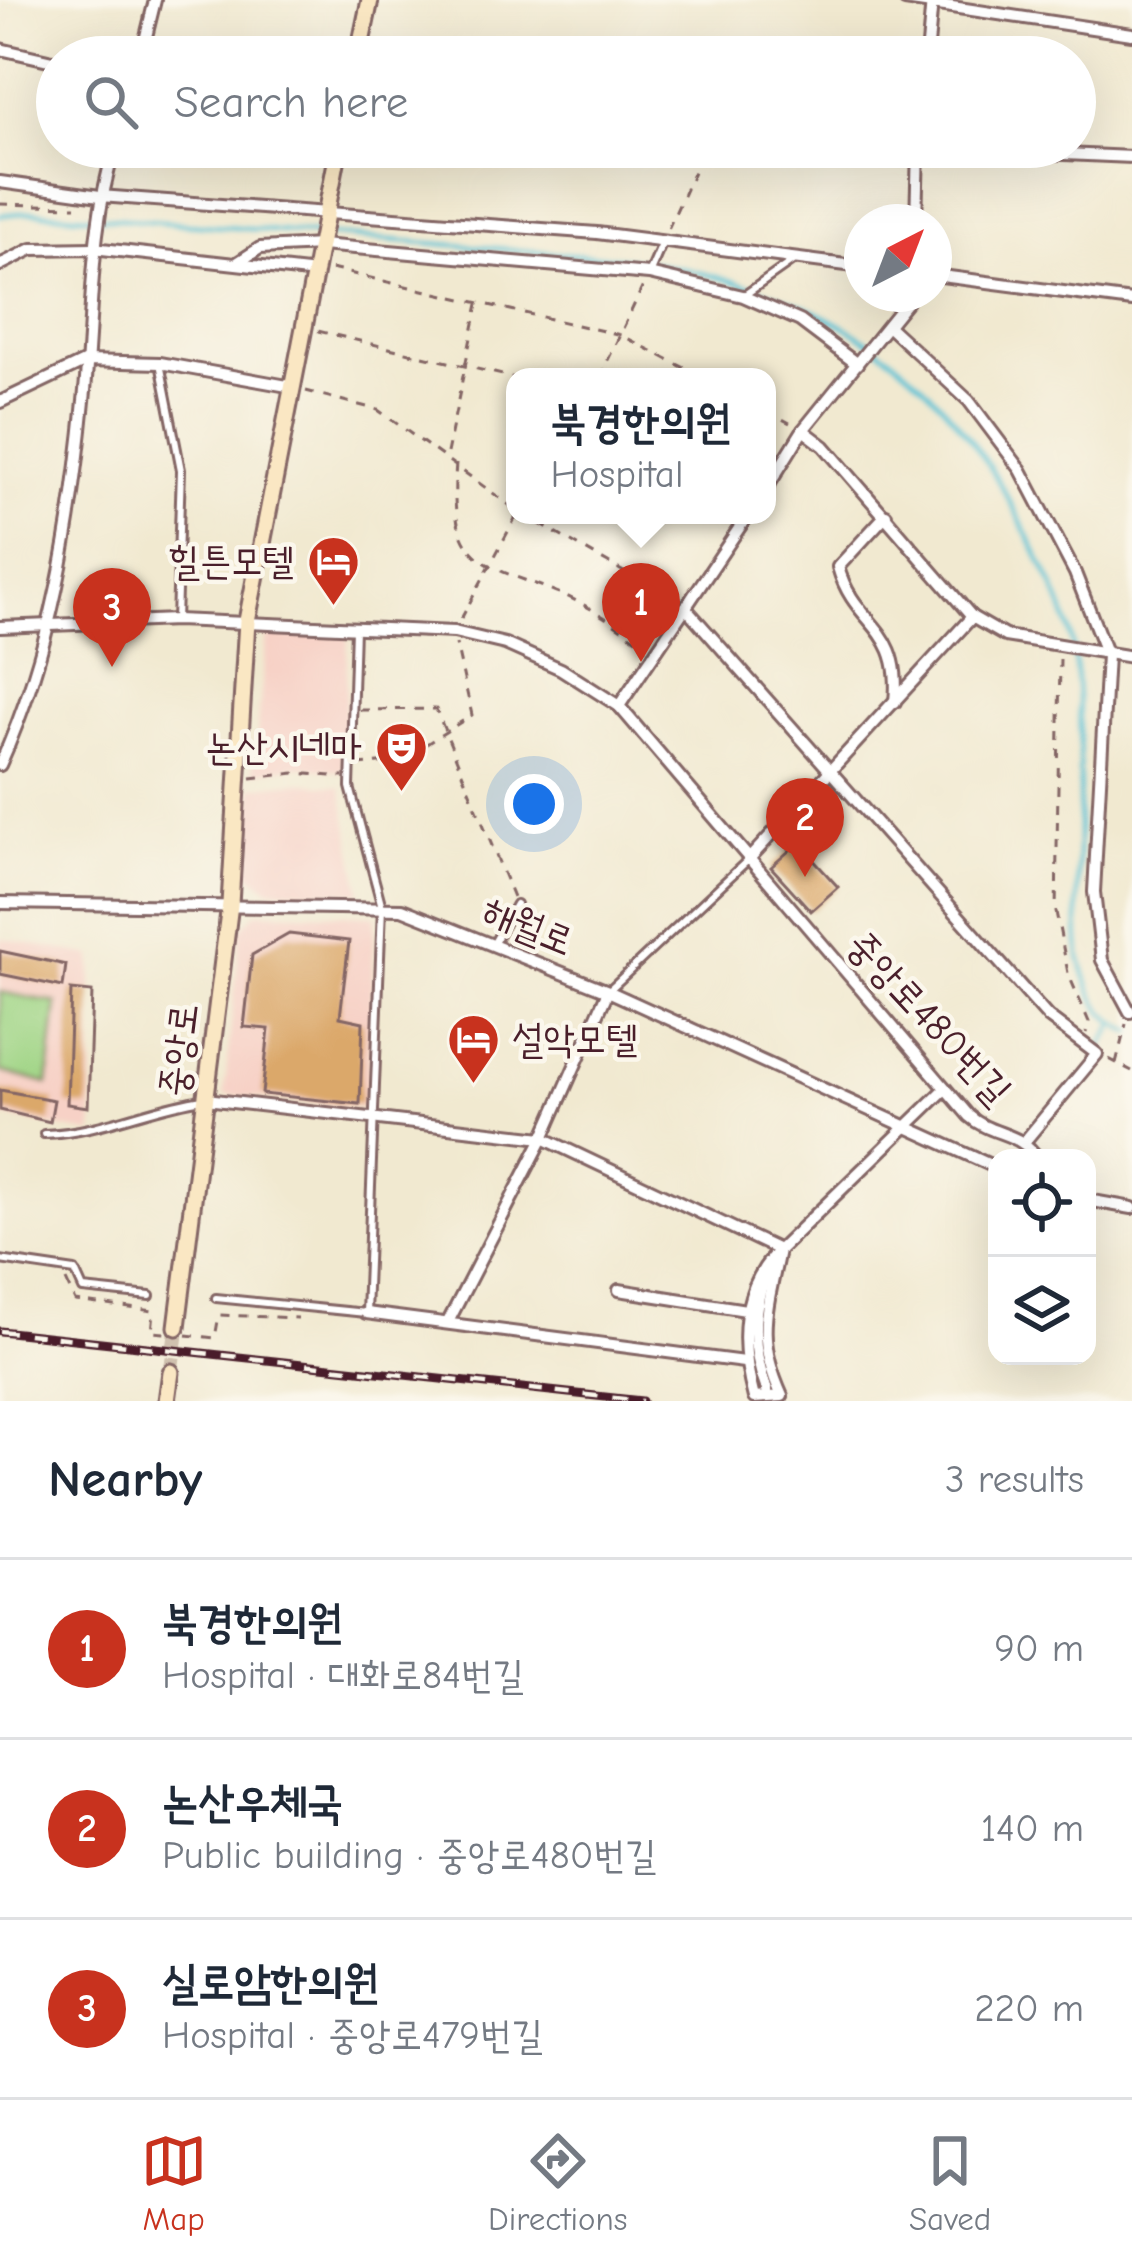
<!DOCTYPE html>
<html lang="en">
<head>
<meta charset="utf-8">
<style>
  body { margin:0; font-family:"Comic Neue","Poor Story",sans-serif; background:#f6f6f7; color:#1f2937 }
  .controls { position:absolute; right:36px; bottom:36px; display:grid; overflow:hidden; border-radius:24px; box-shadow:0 12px 48px #0002 }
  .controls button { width:108px; height:108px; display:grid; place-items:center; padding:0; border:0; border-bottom:3px solid #e0e1e3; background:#fff; color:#1f2937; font:60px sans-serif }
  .compass { position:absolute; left:844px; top:204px; width:108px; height:108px; border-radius:50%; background:#fff; box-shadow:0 12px 48px #0002; rotate:42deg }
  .you { position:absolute; left:534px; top:804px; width:42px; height:42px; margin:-30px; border:9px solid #fff; border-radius:50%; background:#1a73e8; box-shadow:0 0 0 18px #1a73e833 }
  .badge { display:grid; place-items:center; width:78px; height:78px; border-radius:50%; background:#c8321e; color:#fff; font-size:39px; font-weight:700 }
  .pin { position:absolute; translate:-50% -99px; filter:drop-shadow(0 3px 6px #0008) }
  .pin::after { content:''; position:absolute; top:63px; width:42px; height:36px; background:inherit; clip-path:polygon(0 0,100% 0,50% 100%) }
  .popup { position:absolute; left:506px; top:368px; width:270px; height:156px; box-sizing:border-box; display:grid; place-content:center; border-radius:24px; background:#fff; filter:drop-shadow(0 3px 9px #0005); font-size:39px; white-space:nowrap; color:#747a83 }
  .popup b { font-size:45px; color:#1f2937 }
  .popup::after { content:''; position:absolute; left:50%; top:100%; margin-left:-24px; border:24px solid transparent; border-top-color:#fff }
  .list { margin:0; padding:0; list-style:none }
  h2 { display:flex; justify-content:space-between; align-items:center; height:156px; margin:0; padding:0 48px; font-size:51px }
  h2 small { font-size:39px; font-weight:400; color:#747a83 }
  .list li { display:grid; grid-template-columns:78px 1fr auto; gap:36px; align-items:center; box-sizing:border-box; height:180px; padding:0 48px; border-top:3px solid #e0e1e3 }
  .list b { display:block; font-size:45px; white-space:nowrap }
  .list p { margin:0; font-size:39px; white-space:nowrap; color:#747a83 }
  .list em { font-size:39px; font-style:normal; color:#747a83 }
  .icon { flex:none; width:66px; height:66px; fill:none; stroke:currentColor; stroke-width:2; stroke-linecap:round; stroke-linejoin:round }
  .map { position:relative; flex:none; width:1132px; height:1401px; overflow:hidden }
  .search { position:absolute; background:#fff; box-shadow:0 12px 48px #0002; left:36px; right:36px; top:36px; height:132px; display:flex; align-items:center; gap:30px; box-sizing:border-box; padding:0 42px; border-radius:66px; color:#747a83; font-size:45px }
  .sheet { height:696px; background:#fff }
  nav { display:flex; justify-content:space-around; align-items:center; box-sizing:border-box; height:168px; border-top:3px solid #e0e1e3; background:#fff; font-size:33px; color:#747a83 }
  nav a { display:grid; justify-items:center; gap:6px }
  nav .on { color:#c8321e }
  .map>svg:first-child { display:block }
  .built { fill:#f7d1c6 }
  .green { fill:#9fd484; stroke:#747a58; stroke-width:3 }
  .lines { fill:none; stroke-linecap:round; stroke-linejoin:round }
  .stream { stroke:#59c3d5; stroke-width:4.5 }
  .building { fill:#dba86b }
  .secondary-tunnel { stroke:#d0c1af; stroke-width:15; stroke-dasharray:15 8; stroke-linecap:butt }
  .service-casing { stroke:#846665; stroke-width:12 }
  .minor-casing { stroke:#846665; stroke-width:16 }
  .secondary-casing { stroke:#846665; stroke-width:21 }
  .path { stroke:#846665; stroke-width:3; stroke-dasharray:9 9; stroke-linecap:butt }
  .service { stroke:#fff; stroke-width:6 }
  .minor { stroke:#fff; stroke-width:10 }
  .secondary { stroke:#fae7c3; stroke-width:15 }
  .rail-casing { stroke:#4a1f2b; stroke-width:9 }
  .rail { stroke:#fbf7ec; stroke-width:4.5; stroke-dasharray:14; stroke-linecap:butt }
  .labels { text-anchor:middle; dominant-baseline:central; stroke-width:9; stroke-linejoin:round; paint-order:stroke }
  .poi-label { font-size:39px; fill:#4a1f2b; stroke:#fbf7ec; text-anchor:end }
  .street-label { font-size:39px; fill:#4a1f2b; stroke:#fbf7ec }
</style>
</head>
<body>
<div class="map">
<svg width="1132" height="1401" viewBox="0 0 1132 1401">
  <rect width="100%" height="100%" fill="#fbf7ec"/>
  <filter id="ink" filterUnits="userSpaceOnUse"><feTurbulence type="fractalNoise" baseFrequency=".00833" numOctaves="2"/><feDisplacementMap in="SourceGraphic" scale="24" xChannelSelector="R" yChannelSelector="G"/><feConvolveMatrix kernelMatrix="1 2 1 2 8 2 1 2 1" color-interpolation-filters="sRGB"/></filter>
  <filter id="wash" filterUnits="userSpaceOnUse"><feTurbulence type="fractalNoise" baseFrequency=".004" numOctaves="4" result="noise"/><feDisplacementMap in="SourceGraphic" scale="48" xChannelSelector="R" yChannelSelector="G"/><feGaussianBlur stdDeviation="2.7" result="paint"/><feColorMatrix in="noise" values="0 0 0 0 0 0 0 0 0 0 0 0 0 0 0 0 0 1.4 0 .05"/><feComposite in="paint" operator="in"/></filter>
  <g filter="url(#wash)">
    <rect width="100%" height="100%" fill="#f1e9d0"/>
    <g class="built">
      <polygon points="267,633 348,636 343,772 295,766 253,773"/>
      <polygon points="295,782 341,787 361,893 269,889 245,870 253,787"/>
      <polygon points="257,912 375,915 367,1109 224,1095 241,929"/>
      <polygon points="0,938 92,956 93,1134 0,1116"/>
    </g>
    <polygon class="green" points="0,992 57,1003 48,1084 0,1071"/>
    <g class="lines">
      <g class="stream">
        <path d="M0,215L33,212L632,259C821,291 937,353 1025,530C1043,565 1068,609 1073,648C1088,750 1072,855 1080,957C1090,992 1097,1016 1132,1032"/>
        <polyline points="1101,1047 1115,1024"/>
      </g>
    </g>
    <g id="blocks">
      <g class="building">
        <polygon points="798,843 838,887 811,911 771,867"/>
        <polygon points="289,934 349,941 340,1017 363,1022 360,1104 262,1094 269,1029 244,1027 252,955"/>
        <polygon points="0,951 66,965 63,987 0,974"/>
        <polygon points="71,990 92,992 88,1107 67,1104"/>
        <polygon points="0,1090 54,1100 50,1122 0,1110"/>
      </g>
    </g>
  </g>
  <g filter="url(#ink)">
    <use href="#blocks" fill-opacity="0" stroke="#846665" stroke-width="3"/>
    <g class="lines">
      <polyline class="secondary-tunnel" points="171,1372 177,1327"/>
      <defs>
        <g id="service">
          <polyline points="649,274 663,242"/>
          <polyline points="743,296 794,260"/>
          <polyline points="160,363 181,470 176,620"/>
          <polyline points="494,943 516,904"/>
          <polyline points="610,989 748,860"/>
          <path d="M44,1134C101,1132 148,1107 203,1099"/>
          <polyline points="0,1260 75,1271 83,1289 150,1296"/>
          <polyline points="216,1298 366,1313 382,907 350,787 355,628"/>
        </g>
        <g id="minor">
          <polyline points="905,0 1132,34"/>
          <polyline points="0,49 57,62"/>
          <polyline points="141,57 155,0"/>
          <polyline points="927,57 932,0"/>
          <polyline points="909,147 1132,157"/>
          <polyline points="0,182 100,196 597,233 862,267"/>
          <polyline points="916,222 918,147"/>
          <polyline points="237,263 260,248 321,245 649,274 743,296 800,321 857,364"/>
          <polyline points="0,265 32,249 93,248 316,273"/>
          <polyline points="934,275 1132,301"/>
          <polyline points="888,326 969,401 1021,470 1075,573 1107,655 1094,892 1102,960 1130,1012"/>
          <polyline points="0,402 86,361 160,363 293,387"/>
          <polyline points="803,430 824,446 972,617 1005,636 1132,657"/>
          <polyline points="767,488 803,430 913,294"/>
          <path d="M886,515L838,567C855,628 903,624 895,702"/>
          <polyline points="685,607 1048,1017 1097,1054 1025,1141"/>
          <path d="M0,627L176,620L454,632L505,644L561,669L619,706L969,1116C991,1136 1022,1132 1037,1158"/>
          <polyline points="619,706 748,515"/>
          <path d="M0,765C52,650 72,525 84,401C93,315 89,230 115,147"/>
          <polyline points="748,860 972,617"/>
          <polyline points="0,903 402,909 608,991 997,1168"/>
          <polyline points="206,1099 543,1138 779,1250"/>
          <polyline points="1087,1200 1132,1208"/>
          <path d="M779,1250C767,1310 755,1337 782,1396L754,1398C740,1346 739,1290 779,1250Z"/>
          <polyline points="619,1290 746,1310"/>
          <polyline points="366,1313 744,1362"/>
          <polyline points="448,1322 543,1138 608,991"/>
          <path d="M767,1390C748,1341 751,1294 779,1250L944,1090"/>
        </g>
        <g id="secondary">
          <polyline points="358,57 370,0"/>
          <polyline points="177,1327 230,904 247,621 339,147"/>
          <polyline points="167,1401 171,1372"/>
        </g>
      </defs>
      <use href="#service" class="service-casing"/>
      <use href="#minor" class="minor-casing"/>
      <use href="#secondary" class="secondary-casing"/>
      <g class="path">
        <polyline points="0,204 76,206"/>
        <polyline points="668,229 705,147"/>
        <polyline points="331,269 621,335 702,377"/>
        <polyline points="318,331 515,378"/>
        <polyline points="600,377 643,286"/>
        <polyline points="306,391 378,410 515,509"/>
        <polyline points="767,411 790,423"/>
        <polyline points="447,453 478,304"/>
        <path d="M456,464C447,572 489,563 566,596C595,609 620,628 646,646"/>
        <polyline points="524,515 673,600"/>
        <polyline points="461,619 517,515"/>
        <polyline points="1060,659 1056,912 1068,973 1089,1022 1086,1033"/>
        <polyline points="360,710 436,709 513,897"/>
        <polyline points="358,765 400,761 472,715 456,644"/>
        <polyline points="251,778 295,773 343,777"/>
        <polyline points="1109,1059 1132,1071"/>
        <polyline points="1116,1063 1126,1024"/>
        <polyline points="66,1281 75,1301 154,1311 152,1332 165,1333"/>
        <polyline points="186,1335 215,1338 219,1315 298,1318"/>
      </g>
      <use href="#service" class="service"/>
      <use href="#minor" class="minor"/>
      <use href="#secondary" class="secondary"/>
      <defs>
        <polyline id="rail" points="0,1331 642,1401"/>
      </defs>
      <use href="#rail" class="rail-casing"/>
      <use href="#rail" class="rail"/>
    </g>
  </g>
  <defs>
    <symbol id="hotel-pin" viewBox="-11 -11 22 30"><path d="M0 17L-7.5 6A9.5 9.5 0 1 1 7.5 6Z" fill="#c8321e" stroke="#fbf7ec"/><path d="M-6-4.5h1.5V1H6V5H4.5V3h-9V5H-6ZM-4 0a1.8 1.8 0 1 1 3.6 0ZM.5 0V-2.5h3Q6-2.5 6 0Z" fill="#fff"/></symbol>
    <symbol id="theatre-pin" viewBox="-11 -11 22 30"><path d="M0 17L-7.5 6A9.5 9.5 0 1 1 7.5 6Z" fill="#c8321e" stroke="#fbf7ec"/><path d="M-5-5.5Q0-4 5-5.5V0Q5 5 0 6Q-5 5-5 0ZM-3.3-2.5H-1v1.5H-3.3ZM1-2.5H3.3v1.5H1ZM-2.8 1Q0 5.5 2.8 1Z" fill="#fff"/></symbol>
  </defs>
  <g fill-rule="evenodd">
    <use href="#hotel-pin" x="304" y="532" width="59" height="81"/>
    <use href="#theatre-pin" x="372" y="718" width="59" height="81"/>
    <use href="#hotel-pin" x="444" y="1010" width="59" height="81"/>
  </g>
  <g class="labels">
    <g class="poi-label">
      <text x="294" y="561">힐튼모텔</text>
      <text x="362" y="747">논산시네마</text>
      <text x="512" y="1039" text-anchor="start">설악모텔</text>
    </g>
    <g class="street-label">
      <text transform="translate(528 926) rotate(22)">해월로</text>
      <text transform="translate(929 1018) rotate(47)">중앙로480번길</text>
      <text transform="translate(179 1050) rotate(-83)">중앙로</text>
    </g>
  </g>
</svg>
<div class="controls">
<button><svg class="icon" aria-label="locate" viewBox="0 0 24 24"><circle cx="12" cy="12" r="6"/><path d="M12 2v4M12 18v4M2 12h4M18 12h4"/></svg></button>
<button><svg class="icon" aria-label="layers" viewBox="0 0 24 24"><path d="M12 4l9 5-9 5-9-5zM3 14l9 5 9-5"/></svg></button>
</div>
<svg class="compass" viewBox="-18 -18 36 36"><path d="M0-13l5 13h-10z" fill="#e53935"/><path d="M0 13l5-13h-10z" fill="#747a83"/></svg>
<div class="you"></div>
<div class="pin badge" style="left:641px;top:662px">1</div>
<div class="popup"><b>북경한의원</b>Hospital</div>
<div class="pin badge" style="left:805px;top:877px">2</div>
<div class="pin badge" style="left:112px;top:667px">3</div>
<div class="search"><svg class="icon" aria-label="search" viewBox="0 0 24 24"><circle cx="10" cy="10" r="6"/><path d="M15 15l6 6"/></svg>Search here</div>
</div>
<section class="sheet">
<h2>Nearby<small>3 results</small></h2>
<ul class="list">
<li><span class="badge">1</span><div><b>북경한의원</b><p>Hospital · 대화로84번길</p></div><em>90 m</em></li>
<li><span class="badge">2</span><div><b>논산우체국</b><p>Public building · 중앙로480번길</p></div><em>140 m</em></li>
<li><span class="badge">3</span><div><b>실로암한의원</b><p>Hospital · 중앙로479번길</p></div><em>220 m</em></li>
</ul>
</section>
<nav>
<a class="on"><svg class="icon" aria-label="map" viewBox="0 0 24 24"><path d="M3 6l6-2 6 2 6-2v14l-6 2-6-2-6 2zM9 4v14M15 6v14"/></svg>Map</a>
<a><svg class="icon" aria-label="directions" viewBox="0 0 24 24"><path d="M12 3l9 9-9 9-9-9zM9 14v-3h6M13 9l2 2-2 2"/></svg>Directions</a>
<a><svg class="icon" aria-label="saved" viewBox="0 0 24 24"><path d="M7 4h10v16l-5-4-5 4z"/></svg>Saved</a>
</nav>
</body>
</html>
